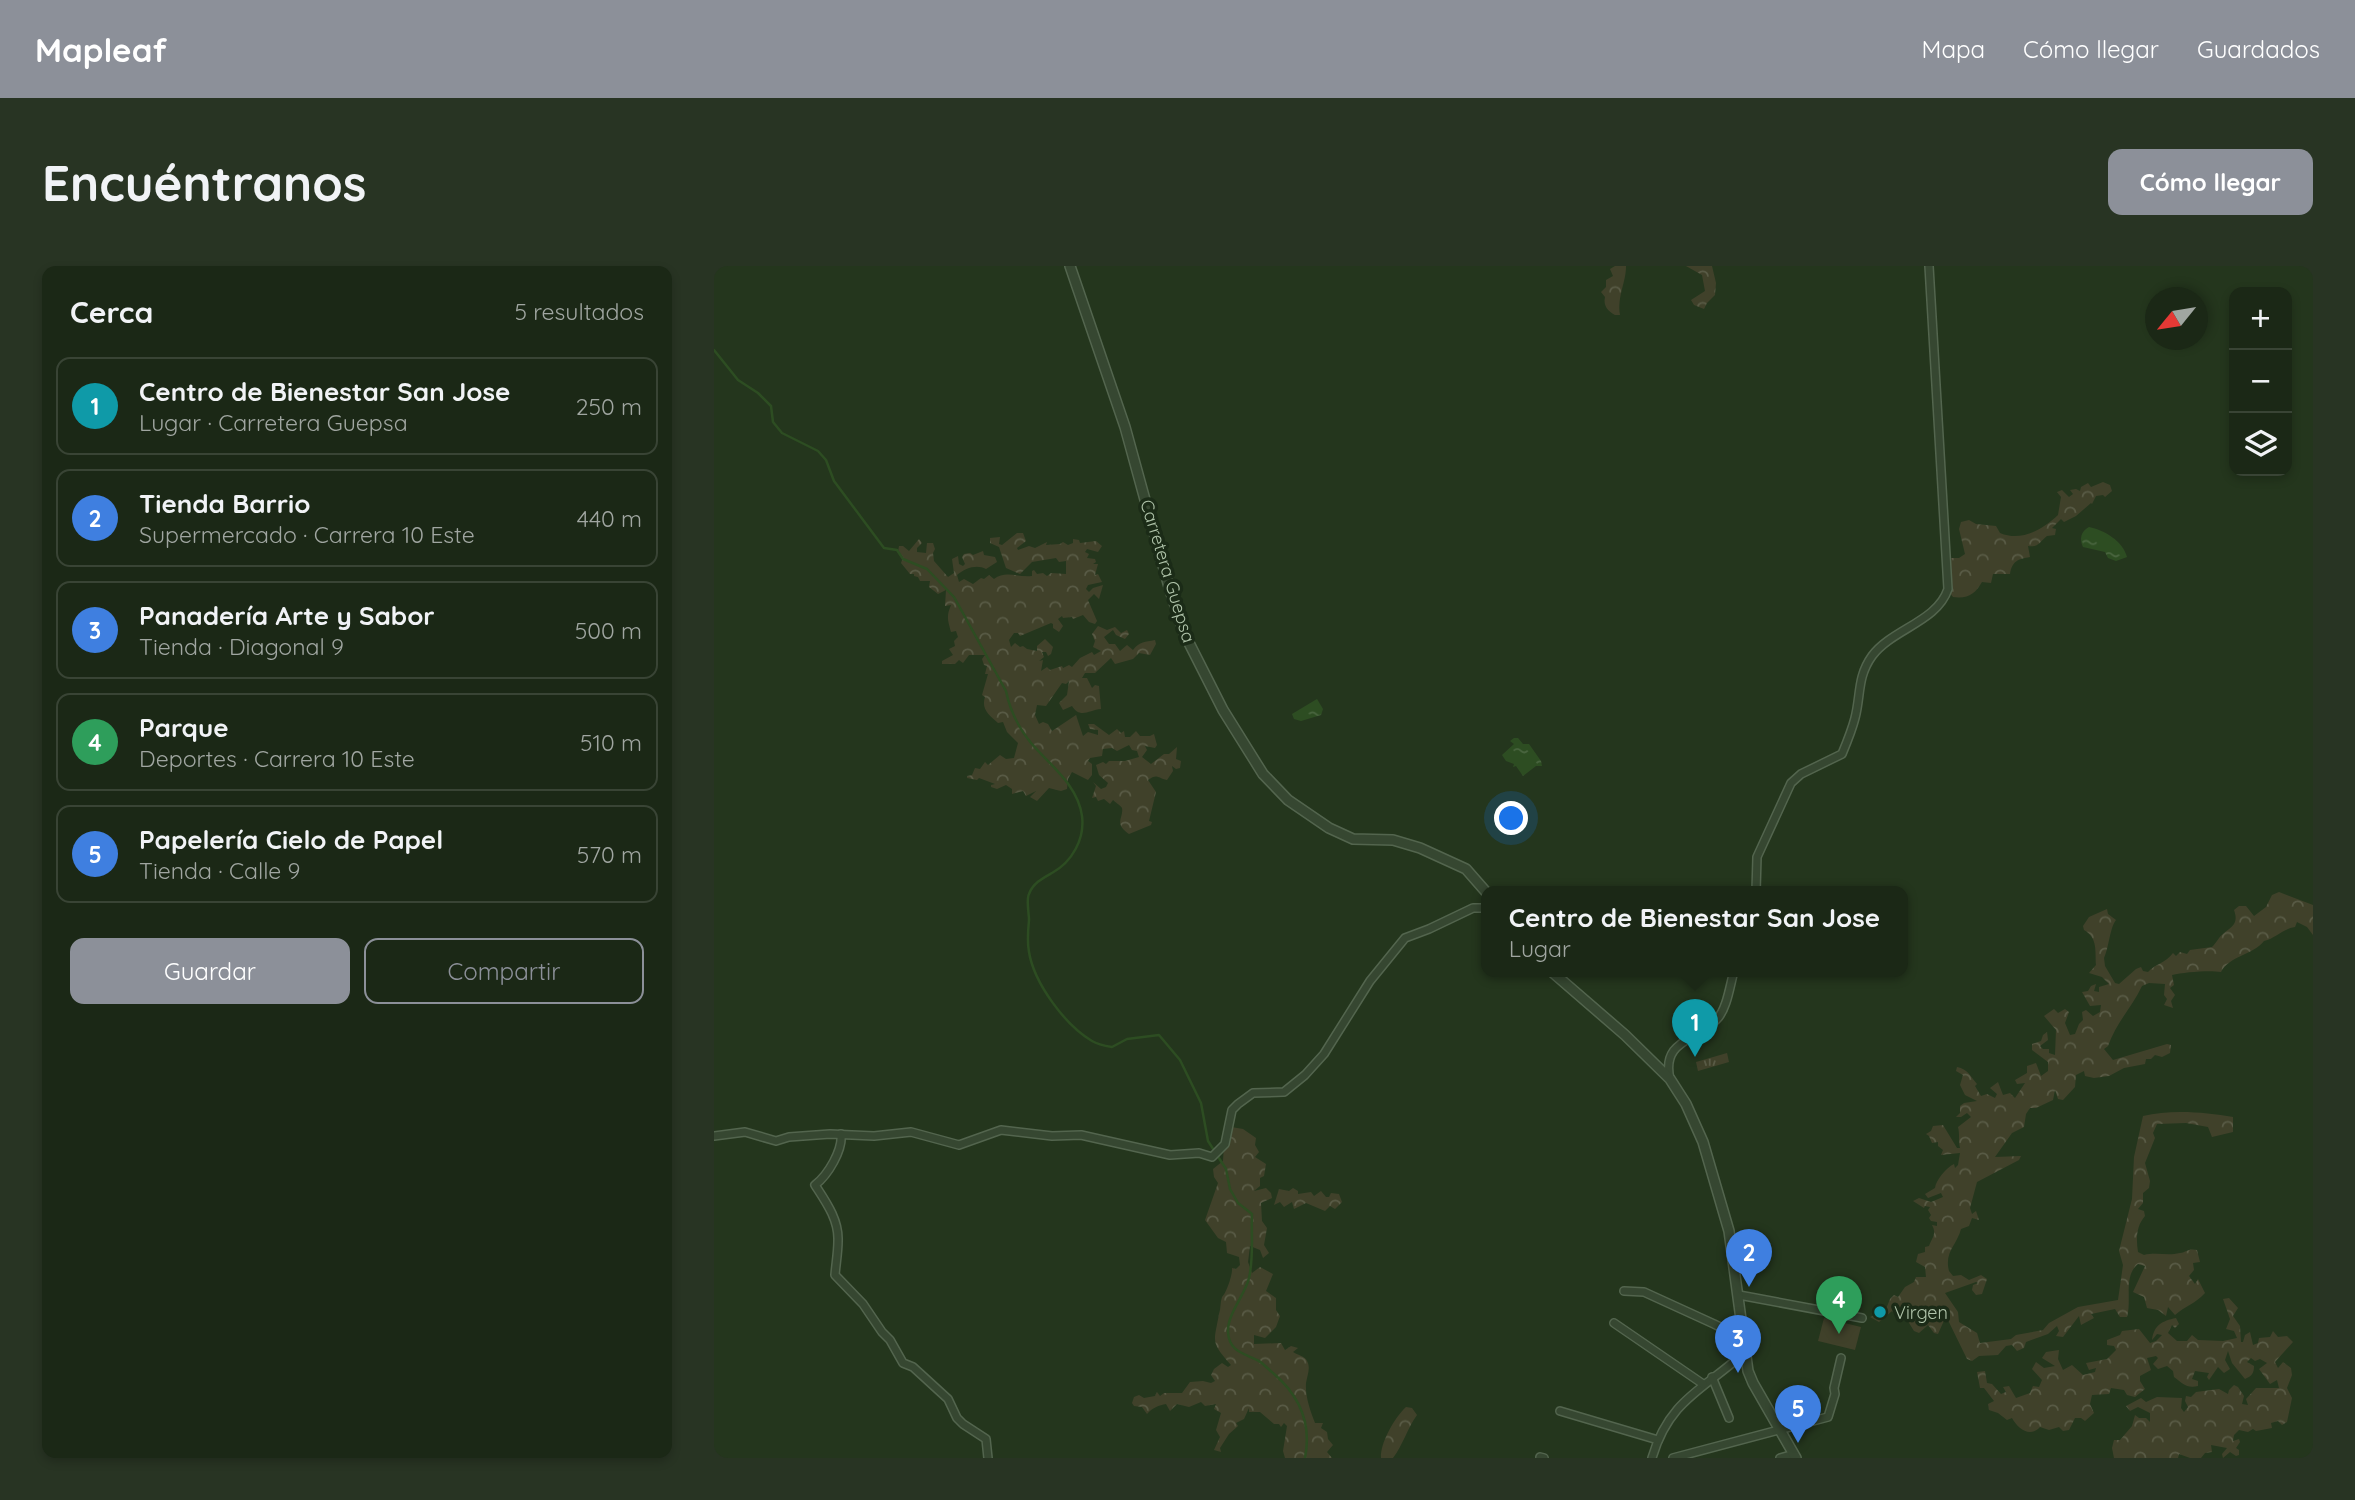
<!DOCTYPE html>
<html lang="es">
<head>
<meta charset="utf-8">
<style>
  body { margin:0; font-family:Quicksand,sans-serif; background:#283423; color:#f1f3f6 }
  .controls { position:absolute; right:21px; top:21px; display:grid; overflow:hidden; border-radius:14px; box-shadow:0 4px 10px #0003 }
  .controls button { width:63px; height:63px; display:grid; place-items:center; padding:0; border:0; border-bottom:2px solid #394435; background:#1b2816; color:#f1f3f6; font:35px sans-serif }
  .compass { position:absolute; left:1431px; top:21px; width:63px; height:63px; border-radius:50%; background:#1b2816; box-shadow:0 4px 10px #0003; rotate:240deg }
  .you { position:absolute; left:798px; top:553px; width:24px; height:24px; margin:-18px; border:5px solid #fff; border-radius:50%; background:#1a73e8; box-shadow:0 0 0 10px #1a73e833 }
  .badge { display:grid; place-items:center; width:46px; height:46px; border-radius:50%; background:#8c9099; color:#fff; font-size:23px; font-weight:700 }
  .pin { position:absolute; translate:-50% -58px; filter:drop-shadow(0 2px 4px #0008) }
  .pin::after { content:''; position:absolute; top:37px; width:24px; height:21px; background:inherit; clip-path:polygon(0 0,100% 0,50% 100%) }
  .popup { position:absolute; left:767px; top:620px; width:427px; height:91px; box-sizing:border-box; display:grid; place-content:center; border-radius:14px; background:#1b2816; filter:drop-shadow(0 2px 5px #0005); font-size:23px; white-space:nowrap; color:#a0a6a1 }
  .popup b { font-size:26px; color:#f1f3f6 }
  .popup::after { content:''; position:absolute; left:50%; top:100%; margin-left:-14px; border:14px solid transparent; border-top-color:#1b2816 }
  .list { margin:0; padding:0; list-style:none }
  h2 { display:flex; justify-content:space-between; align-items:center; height:91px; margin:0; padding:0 28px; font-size:30px }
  h2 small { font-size:23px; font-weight:400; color:#a0a6a1 }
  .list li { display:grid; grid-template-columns:46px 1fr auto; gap:21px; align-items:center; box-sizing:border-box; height:98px; margin:0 14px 14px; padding:0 14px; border:2px solid #394435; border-radius:14px }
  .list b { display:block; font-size:26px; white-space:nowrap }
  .list p { margin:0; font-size:23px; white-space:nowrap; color:#a0a6a1 }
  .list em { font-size:23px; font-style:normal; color:#a0a6a1 }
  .actions { display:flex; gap:14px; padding:21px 28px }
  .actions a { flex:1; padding:16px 0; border:2px solid #8c9099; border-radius:14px; text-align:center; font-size:24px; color:#8c9099 }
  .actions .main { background:#8c9099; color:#fff }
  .icon { flex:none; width:38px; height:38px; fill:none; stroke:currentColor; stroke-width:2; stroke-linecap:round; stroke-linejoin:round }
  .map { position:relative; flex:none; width:1599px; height:1192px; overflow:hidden; border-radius:14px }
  header { display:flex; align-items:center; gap:42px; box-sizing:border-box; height:98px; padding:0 35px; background:#8c9099; color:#fff }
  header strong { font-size:33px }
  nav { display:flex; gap:38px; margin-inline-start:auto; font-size:24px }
  .intro { display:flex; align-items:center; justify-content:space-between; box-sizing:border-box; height:168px; padding:0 42px }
  h1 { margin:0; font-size:49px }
  .button { padding:18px 32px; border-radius:14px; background:#8c9099; color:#fff; font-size:24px; font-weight:700 }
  main { display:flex; gap:42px; padding:0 42px }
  aside { flex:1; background:#1b2816; border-radius:14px; box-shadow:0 4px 10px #0003 }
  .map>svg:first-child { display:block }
  .grass { fill:url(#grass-tufts) }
  .forest { fill:url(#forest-crowns) }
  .garden { fill:#40412a }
  .water { fill:url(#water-ripples) }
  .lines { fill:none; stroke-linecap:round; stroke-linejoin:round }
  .stream { stroke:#2d4d22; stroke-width:2.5 }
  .minor-casing { stroke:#53654e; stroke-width:10 }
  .tertiary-casing { stroke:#53654e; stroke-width:12 }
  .minor { stroke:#364731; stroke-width:7 }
  .tertiary { stroke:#364731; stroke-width:9 }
  .culture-dot { fill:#0f9aa8; stroke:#1b2b17; stroke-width:2.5 }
  .labels { text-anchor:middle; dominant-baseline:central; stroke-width:7; stroke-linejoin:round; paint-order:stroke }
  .street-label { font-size:18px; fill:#b0c4aa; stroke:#1b2b17 }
  .poi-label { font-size:18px; fill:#b0c4aa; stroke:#1b2b17; text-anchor:start }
</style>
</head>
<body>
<header>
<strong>Mapleaf</strong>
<nav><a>Mapa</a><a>Cómo llegar</a><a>Guardados</a></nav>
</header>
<div class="intro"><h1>Encuéntranos</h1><a class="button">Cómo llegar</a></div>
<main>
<aside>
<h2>Cerca<small>5 resultados</small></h2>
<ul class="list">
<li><span class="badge" style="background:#0f9aa8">1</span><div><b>Centro de Bienestar San Jose</b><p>Lugar · Carretera Guepsa</p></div><em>250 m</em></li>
<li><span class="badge" style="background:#3f7fe0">2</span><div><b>Tienda Barrio</b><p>Supermercado · Carrera 10 Este</p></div><em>440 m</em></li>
<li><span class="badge" style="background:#3f7fe0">3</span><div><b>Panadería Arte y Sabor</b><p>Tienda · Diagonal 9</p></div><em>500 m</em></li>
<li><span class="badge" style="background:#2e9e5b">4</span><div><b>Parque</b><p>Deportes · Carrera 10 Este</p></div><em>510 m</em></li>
<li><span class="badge" style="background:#3f7fe0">5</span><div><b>Papelería Cielo de Papel</b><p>Tienda · Calle 9</p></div><em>570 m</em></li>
</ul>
<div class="actions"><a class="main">Guardar</a><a>Compartir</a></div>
</aside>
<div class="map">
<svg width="1599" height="1192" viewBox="0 0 1599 1192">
  <defs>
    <pattern id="grass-tufts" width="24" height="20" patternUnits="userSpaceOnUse" patternTransform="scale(1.75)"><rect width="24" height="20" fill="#40412a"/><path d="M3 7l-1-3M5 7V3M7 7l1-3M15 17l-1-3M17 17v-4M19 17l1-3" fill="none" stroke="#595b46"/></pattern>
    <pattern id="forest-crowns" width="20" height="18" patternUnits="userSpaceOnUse" patternTransform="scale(1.75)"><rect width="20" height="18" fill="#40412a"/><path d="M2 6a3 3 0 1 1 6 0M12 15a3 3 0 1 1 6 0" fill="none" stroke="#595b46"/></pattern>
    <pattern id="water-ripples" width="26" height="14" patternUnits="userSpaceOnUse" patternTransform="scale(1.75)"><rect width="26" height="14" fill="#2d4d22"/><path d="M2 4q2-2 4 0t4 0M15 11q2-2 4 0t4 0" fill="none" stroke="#49653f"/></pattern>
  </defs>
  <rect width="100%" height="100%" fill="#24361d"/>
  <polygon class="grass" points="1013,787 1015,796 984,805 982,796"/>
  <g class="forest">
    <path d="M901,0H912C912,17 903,30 906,49H901C894,45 889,40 891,31L887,26L892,21V14L899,10L896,3Z"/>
    <polygon points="972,0 998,0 1002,17 1001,29 993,37 990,43 980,39 977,34 991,25 988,9"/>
    <path d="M1389,216L1396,219L1398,225L1391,231L1389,229L1382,230L1378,238L1377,237L1362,250L1350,256L1347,253L1338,262L1342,263L1341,269L1333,270C1326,275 1325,282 1314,280L1316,291C1304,293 1298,295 1296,308H1279L1277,317L1268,316C1261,328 1254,333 1239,331L1235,326L1234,292H1245L1251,288L1245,263L1247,256L1255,254L1262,258L1282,260L1286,267C1307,276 1328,264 1344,249L1347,231L1343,226L1348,224L1355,231L1359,228L1356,224L1362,223L1366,225L1367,221L1374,217L1377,221Z"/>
    <path d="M303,267H309L312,275L303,282L304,284L315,280L321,282L333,276L332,279L346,278L349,276L354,279L359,277V273L365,274L366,277L382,275L388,280L384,286L373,283L371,286L375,288L373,292L381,293L382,296L379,298H384L381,309L384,308L388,316L374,319L372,323L375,326L379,322L389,319L385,333L380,328L374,334L383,355L381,358L375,356L369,349L359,353L358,351L349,352L348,350L344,353L349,360L345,366L339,362V358L337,357L306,370L304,367H300L295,374L297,381L301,377L306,381L309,380L313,383L323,385V380L331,373L339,381L337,388L334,390L332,386H328L330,391L325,395L329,394L327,405L333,401L336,404L348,400L349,402L355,399L358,401L366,392L378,386L380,389L387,385L379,381L381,375L378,368L384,360L393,364L401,361L407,367L413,364L415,368L411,373L402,369L399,364L390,371L395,378H401L406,385L413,379L419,384C426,375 431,376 441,374L442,378L436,389L425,387L419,393L401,398L397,392L381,407H371L368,412H373L378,422L381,419L385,420L387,443C375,444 366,453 358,440L349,444L345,437L353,429L355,415L352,418L348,417L332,440L323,439L321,449L325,458L329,456L334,458L338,465L362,449L369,470L374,466L384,469V464L376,463L374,458H380L395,469L403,463L407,467L410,465L411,471H416L422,465L426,470H436L440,468L443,479L441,482L431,480L433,484L428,491L437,498L450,488H455L463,481L462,493L467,495L466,502L462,503L458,500L459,505L453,514C444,512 443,507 434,514L442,526L435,555L438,556L437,559L415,568C399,557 410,552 408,542C407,540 400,535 399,534L396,538L390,533L384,535L382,531L378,532L382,520L379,516L387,523L392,521L394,517L385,509L382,499L389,496L392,498L395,495H411L425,491L423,485L418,484L415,479L403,485L398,482L389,483L388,490L376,492L374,495L378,498V509L374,514L358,506L354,513L353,523L347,525L335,522L323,535L316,531L322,525L312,530L309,525L298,528V523L292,519L283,523L277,521V519L281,518L265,512L263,514L253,512V510L258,509L261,502L266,503L271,496L274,499L286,489L292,493L300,492L304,477L293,466L289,456L284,457C275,449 267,443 271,431L268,429L274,408H271L273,400L270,399L268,393L271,389H255L249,397L245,394L241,398H228V395L239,389L235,383L241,380L240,375L244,371L242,365L237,366C234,354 232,351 237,339L231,340L232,324L224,328L215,321L216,315H206L204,311L200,310V308H196L187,297L189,291L184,286L185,280H189L195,285L205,273L208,277L203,282V286L212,287L213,277H219L221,283L219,287L220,295L234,311L240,307L238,293L244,290L245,298L249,300L251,298L248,291L250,288L256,287L259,289L269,285L270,289L281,291L283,296L272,303C263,298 251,302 243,309L245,316L250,313L259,318L267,312L270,313L275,309L280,313C292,304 304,312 318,310V305L320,304L323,308L329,307L333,310L337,307L352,308V295L345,296L342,292L318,296L306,308L292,302L285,281L276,277V272L286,271L285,278L288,279Z"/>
    <path d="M1565,626L1599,639V669L1593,661L1583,656L1581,661C1568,663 1562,672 1550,675C1539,689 1515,690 1507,706C1496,704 1470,706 1458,709L1460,719L1456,722L1461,729L1457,735L1459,742L1450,739L1453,733L1450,729L1451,718L1435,717L1428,720C1418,741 1402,757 1394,780L1390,783L1399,794L1453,778L1457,779L1456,787L1448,791L1441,789L1437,793H1432L1431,798L1410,802L1395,810L1380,812L1371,810L1370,805L1362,809L1361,821L1349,834L1344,833L1341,824L1339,834L1322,842H1316L1312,848L1310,861L1298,867L1281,891L1307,890L1305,894L1263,916L1256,942L1258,948L1262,945L1265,954L1258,952L1255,960L1247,963C1243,979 1230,986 1235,1005L1239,1010L1247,1009L1255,1014L1267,1009L1273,1013L1268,1028L1262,1029L1258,1024L1259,1019L1264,1017L1262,1016L1231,1027L1244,1046L1245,1056L1263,1067L1266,1077L1297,1073L1302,1069L1329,1064L1335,1057L1364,1041L1404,1034L1409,999L1405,985L1418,933L1420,891L1429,850C1457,843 1491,846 1519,851V866L1498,871L1494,861L1472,857L1443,858L1439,867L1441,872L1431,897L1436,915L1435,922L1429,927V937L1424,943L1430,945L1431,950C1422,960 1422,974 1424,986L1430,989C1442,986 1454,990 1466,987C1473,986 1474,982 1483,984L1486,996L1479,997L1480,1004L1475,1010L1481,1018L1484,1013L1491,1027C1481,1038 1471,1040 1461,1049L1454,1041L1452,1050L1444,1044L1433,1042L1430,1031L1419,1026L1431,1000L1424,998C1409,1010 1418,1034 1413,1051H1406L1401,1043L1377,1048L1380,1052L1367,1059L1365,1050L1349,1071L1342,1070L1345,1065L1343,1060L1334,1068L1312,1076L1310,1082L1303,1085L1298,1079L1292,1080L1284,1089L1265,1090L1258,1095L1253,1093L1232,1050L1224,1068L1220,1067L1214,1059L1205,1067L1200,1065L1192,1052L1182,1050L1178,1045L1165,1056L1156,1051L1163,1048L1167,1043H1172L1176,1033L1180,1029L1184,1031L1191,1021L1200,1016L1202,1011H1212L1211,1001L1202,996L1204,988L1211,986V981L1215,980C1218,972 1223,968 1218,959L1223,960V956L1217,955L1215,952L1217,949L1214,944L1216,941L1211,940L1210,942L1199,935L1205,932L1217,936L1229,931L1227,927L1214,932L1211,928L1221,922C1222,914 1232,902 1240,898L1241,902L1244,899L1246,887L1227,889L1229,884L1224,880V876L1218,877L1215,870L1212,868L1217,865L1219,860L1229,859L1243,882H1246C1244,874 1246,869 1244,861L1257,851L1253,847L1247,851H1242L1246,847V840L1250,837L1263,835L1251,829L1246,819L1249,809L1242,805L1243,801C1254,803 1256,810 1263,818L1261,820L1267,830L1273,828L1281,832L1283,828L1276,822L1284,816L1289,829L1296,827L1301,832L1311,817L1303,818L1301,814L1313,807V800L1322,797L1327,810L1334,805V796L1318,784V778L1327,775L1329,769L1333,766L1334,774L1326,780L1329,783H1335V787L1341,789L1342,764L1330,750L1340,743L1344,747L1351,743L1355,746L1351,757L1356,769L1361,768L1365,758L1369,754L1368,746L1372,744L1379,750L1386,746L1387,739L1376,740L1368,726L1374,725L1377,720L1382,718L1380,725L1385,726V721L1395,718L1388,711L1375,707L1382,699C1381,685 1384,672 1370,664L1369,660L1375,651L1393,643L1394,648L1402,654C1396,661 1395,681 1390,692L1391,700L1401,717L1405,718L1422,703L1427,701L1429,705L1434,706C1441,698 1452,697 1459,687L1462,690L1466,686L1473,688L1476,684L1498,681C1503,676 1505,671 1509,668C1518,660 1525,658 1520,644L1525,640H1532L1540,650L1552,641L1558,629Z"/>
    <path d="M517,861L529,863L542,872L541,879L545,886L541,891L552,898L550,910L546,912V920L540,925L552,922L557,927L558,932L547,937L548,955L553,962L550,979L555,987L549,992L546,984L536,980L534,996L538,1007L546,1001L559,1008L552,1025L562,1032V1044L566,1050L562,1061L551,1072L540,1069V1078L567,1077L571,1084L577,1080L584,1082L579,1086C583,1089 591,1090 593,1095C597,1102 593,1110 592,1117C591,1130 596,1144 601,1157H609L607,1162L613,1166L614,1173L619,1179L613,1186L618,1192H571L569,1185L573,1160L570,1157L567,1161L565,1158H560L546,1146H535V1142L530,1153L522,1157L524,1160L515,1168L506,1182L507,1186L500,1184L506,1171L502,1164L507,1147L500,1143L502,1138L491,1140L487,1136L475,1141L463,1138L456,1145L452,1138C445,1139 438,1142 433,1148L428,1141L420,1140L418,1137L420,1131L425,1129L430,1132L441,1130L443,1126L446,1130L450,1127H468L476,1116L489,1115L497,1117L501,1115L497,1109L500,1103L508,1097L514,1101L517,1099C496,1075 500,1077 505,1048C507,1042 506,1037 508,1031C512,1028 519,1008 518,1002L522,1003L526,999L525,991L513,987L512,976L504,972L491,954L504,917L500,911L499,903L509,895L510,879L516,875Z"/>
    <polygon points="579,922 584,925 584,928 597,926 600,930 607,925 612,931 615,931 617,927 625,928 628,936 621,943 616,940 611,945 592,937 580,943 578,936 570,941 566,936 560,939 565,923 575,925"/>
    <path d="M1515,1032L1524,1042L1519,1050L1526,1060L1527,1076H1529L1531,1069L1536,1066L1539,1079L1544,1077L1545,1072L1556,1071L1559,1065L1564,1071L1573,1070L1579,1076L1561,1096L1564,1102L1569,1096L1577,1102L1578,1109L1573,1122L1578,1132L1573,1156L1568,1159L1564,1155L1557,1157L1558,1162L1542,1165L1539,1163L1534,1166L1525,1164L1520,1169L1519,1175L1525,1173L1526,1176L1522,1182L1525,1184V1189L1522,1190L1516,1186L1509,1192L1508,1188L1513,1182L1497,1179L1498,1186L1491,1187L1487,1192H1476L1465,1188L1464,1192H1400L1398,1182L1400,1174H1406L1418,1160L1421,1149L1425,1152H1432L1436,1156V1147L1424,1141L1416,1145L1412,1140L1427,1132L1432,1136L1443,1131L1468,1132L1467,1142L1470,1146L1474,1141L1471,1135L1472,1130L1477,1131L1482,1126L1505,1123L1514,1128L1515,1124L1520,1119L1524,1121L1530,1130L1528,1138L1534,1139L1532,1133L1542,1122H1565L1563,1114L1556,1118L1545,1103L1553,1097L1546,1093L1541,1095L1537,1092L1533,1096L1540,1100C1540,1107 1538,1110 1531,1113L1518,1097L1514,1085L1511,1094L1516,1103L1510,1107L1504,1101L1495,1114L1493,1111L1495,1107L1481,1105L1478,1113L1484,1115V1120C1473,1123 1468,1117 1460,1111L1459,1105L1453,1100L1444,1103L1439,1098L1444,1092L1442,1090L1433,1092L1437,1104L1426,1110V1115L1431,1123L1421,1131L1413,1129L1410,1124L1397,1122L1395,1128L1378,1129L1376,1138L1380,1147L1371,1155L1367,1152H1361L1355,1164L1349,1165L1345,1161L1335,1164L1326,1161C1316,1172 1304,1163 1298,1152L1293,1154L1284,1147L1275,1144L1274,1138L1280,1135L1270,1122H1266L1263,1106L1271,1105L1273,1117L1278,1118L1287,1128L1292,1126L1289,1121L1295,1120L1302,1132L1316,1127L1319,1120L1325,1121L1328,1114L1318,1103L1322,1096L1330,1102L1341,1100L1328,1092L1332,1086L1345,1084L1344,1093L1349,1104L1358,1099L1369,1109L1381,1106L1382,1102L1375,1104L1372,1097L1393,1093L1402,1084L1400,1080L1393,1079V1074L1406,1069L1408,1065L1425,1063L1436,1077L1442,1075L1448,1069L1443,1068L1438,1074C1440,1059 1448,1055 1462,1052L1465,1058L1461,1062L1458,1059L1454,1067L1463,1075H1473L1478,1069L1484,1074L1509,1075L1523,1072L1520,1065L1512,1063L1516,1053L1509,1033Z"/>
    <path d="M692,1141L698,1142L703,1149C693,1163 689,1179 679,1192H667C666,1177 681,1151 692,1141Z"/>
  </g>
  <polygon class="garden" points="1110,1052 1147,1061 1141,1084 1104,1075"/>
  <g class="water">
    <path d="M1375,261C1390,264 1409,275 1413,291L1402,295L1394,292L1391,286L1369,281C1365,273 1367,265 1375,261Z"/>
    <polygon points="603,433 609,443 607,449 587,455 580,453 578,448"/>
    <polygon points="800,472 804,472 809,478 815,478 827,495 828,500 822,500 809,510 802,500 799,501 800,498 792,495 788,489 800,478 796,475"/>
  </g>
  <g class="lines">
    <path class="stream" d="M0,84L24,114L44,127L57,140L59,156L68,167L104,185L112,194L120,215L170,282L183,284L189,293L213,303L240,331L292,425C296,445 304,461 317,477C335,498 364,519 368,550C371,573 358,596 338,607C329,612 319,617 315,628C312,634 315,647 315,654C314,664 313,676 315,686C320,717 351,759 378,775C383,778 392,780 398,781L413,773L445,769L466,794L487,837L494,875L512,903L516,923L524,937L538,948C537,969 540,991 535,1012C531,1029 513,1048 514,1066C515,1085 529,1087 543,1094C548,1096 554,1103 559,1107C585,1129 598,1157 591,1192"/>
    <defs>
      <g id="minor">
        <path d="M1042,625L1043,591L1077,517L1087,508L1128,488C1133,476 1138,464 1141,452C1147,429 1143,411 1158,390C1178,363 1223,356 1234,323L1215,0"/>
        <path d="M956,813C947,774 982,775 1003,753C1013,743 1016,719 1020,705"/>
        <path d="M127,868C129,884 114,909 101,919C112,936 125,954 124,975C124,986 122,997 121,1009L149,1038L168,1066L176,1074L189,1097L199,1101L234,1133L243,1152L249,1158L272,1173L274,1192"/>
        <polyline points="0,870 31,866 62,875 75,871 116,868 160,870 197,866 245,879 287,864 338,870 367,869 456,889 485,887 498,891 511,878 518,844 524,838 539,827 570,826 591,809 610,788 656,715 691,672 715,663 759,642 773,642"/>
        <path d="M910,1025L930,1026L1000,1058L1014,1065L1031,1086C991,1123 955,1133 938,1192"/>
        <polyline points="1025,1029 1148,1052"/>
        <polyline points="900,1057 989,1118"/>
        <polyline points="998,1111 1015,1152"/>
        <polyline points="846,1145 944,1174"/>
        <polyline points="826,1191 830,1192"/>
        <polyline points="959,1192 1114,1151 1121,1128 1120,1122 1127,1092"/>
        <polyline points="1066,1192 1080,1188"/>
      </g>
      <g id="tertiary">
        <polyline points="356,0 411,161 455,321 470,367 509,444 549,508 574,534 615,562 639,573 679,574 706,582 752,603 773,627"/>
        <polyline points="837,705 911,769 956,813 972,838 989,876 1015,965 1034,1105 1039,1117 1082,1192"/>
      </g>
    </defs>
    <use href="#minor" class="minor-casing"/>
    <use href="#tertiary" class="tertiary-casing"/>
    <use href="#minor" class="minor"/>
    <use href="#tertiary" class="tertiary"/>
  </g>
  <circle class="culture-dot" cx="1166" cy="1046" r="7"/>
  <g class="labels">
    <g class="street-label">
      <text transform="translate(454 305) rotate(73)">Carretera Guepsa</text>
    </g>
    <g class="poi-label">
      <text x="1180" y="1046">Virgen</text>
    </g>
  </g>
</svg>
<div class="controls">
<button>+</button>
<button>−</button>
<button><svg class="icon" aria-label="layers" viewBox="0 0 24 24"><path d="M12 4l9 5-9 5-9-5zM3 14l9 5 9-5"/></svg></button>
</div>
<svg class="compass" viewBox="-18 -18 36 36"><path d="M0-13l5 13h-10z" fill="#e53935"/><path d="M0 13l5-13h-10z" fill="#a0a6a1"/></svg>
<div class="you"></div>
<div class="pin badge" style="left:981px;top:791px;background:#0f9aa8">1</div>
<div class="popup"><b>Centro de Bienestar San Jose</b>Lugar</div>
<div class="pin badge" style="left:1035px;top:1021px;background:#3f7fe0">2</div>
<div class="pin badge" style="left:1024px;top:1107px;background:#3f7fe0">3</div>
<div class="pin badge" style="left:1125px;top:1068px;background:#2e9e5b">4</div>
<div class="pin badge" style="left:1084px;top:1177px;background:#3f7fe0">5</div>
</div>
</main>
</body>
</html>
